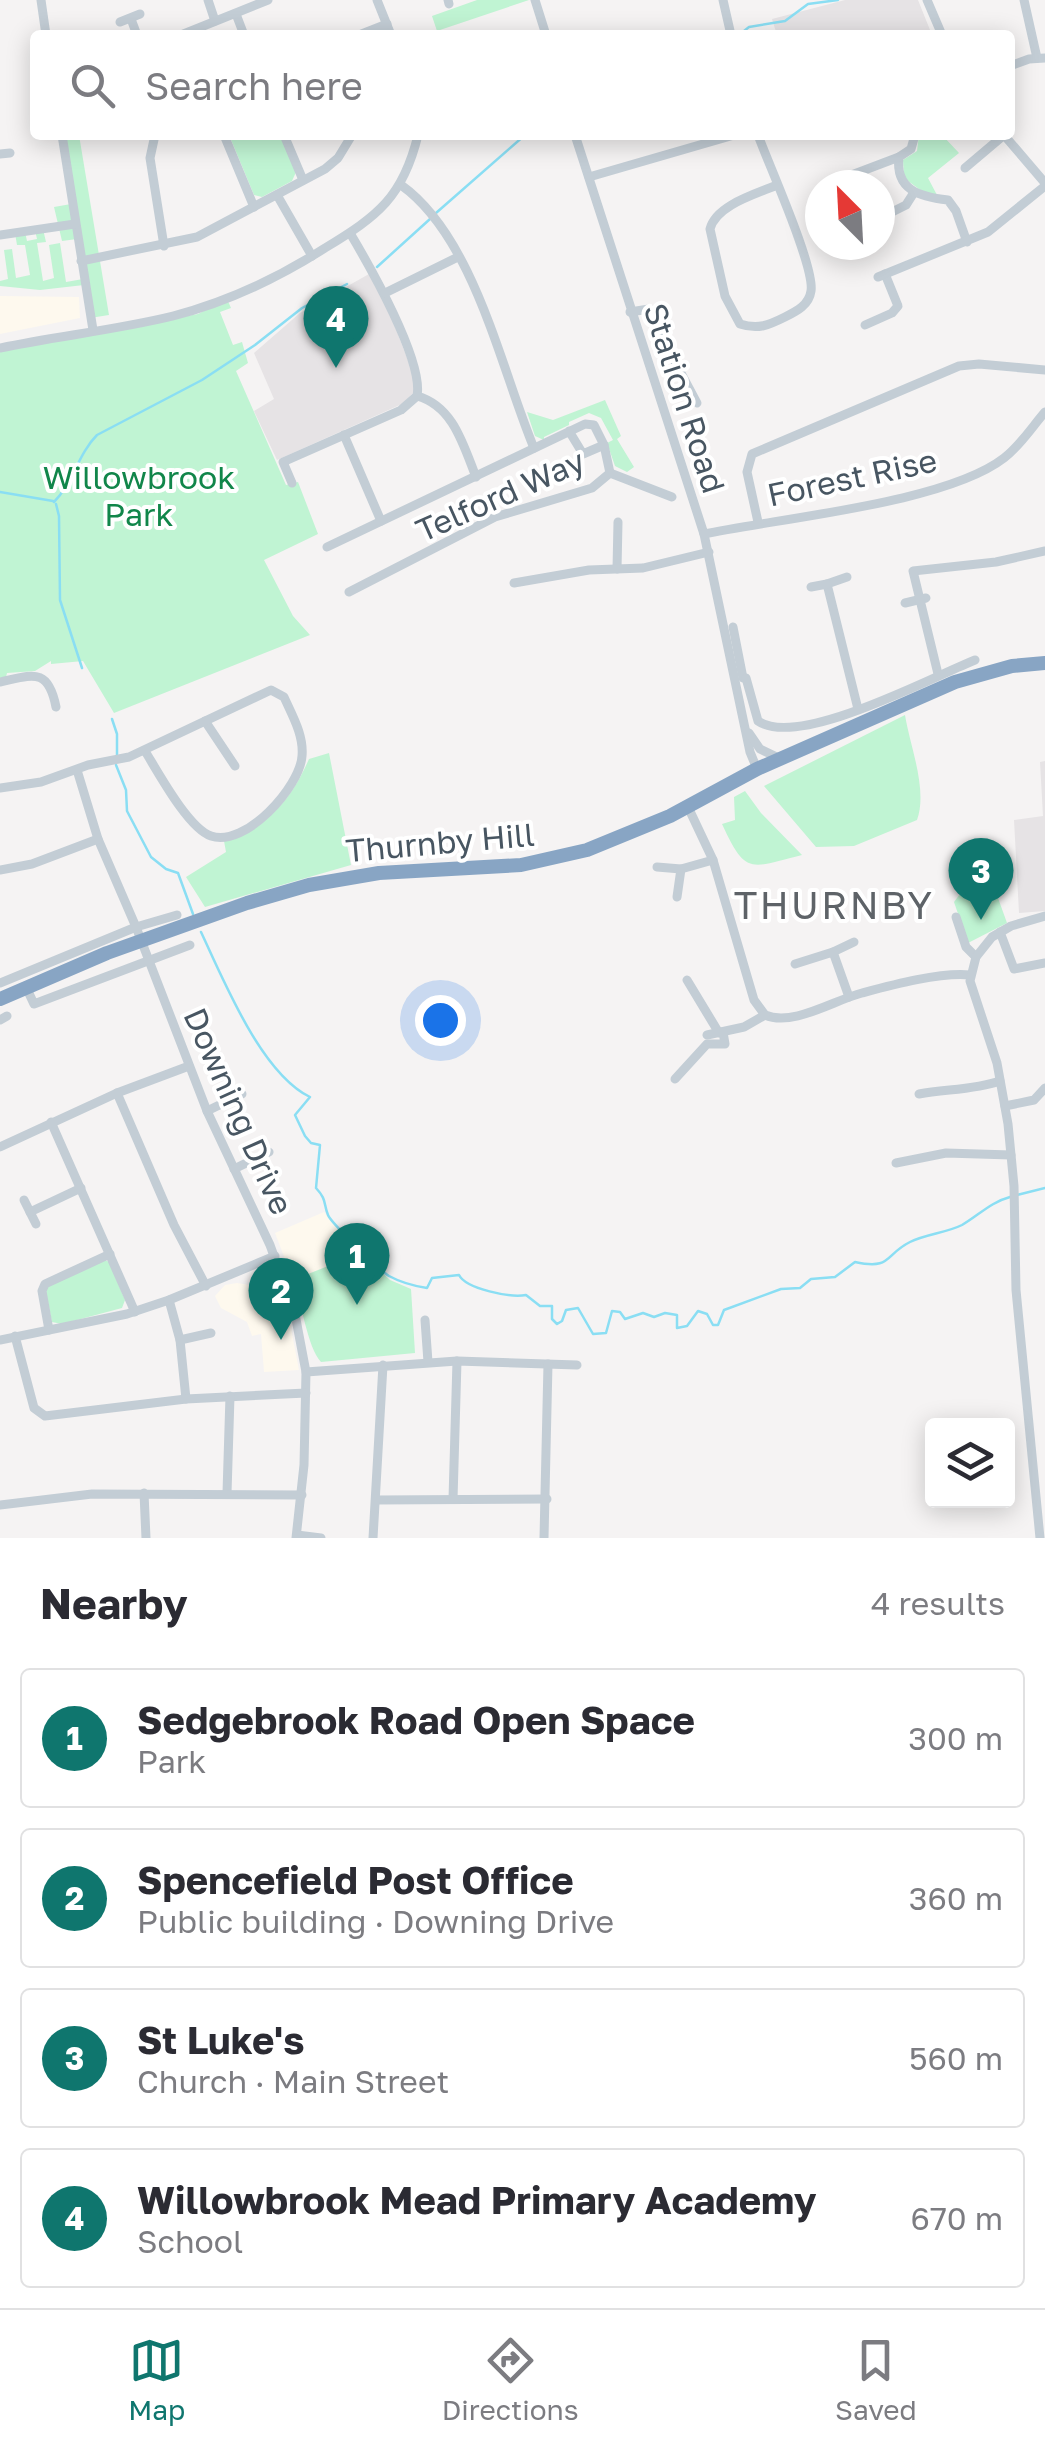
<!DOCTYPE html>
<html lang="en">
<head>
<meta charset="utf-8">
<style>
  body { margin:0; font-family:"Golos Text",sans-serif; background:#f7f7f7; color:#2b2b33 }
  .controls { position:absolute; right:30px; bottom:30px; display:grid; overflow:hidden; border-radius:10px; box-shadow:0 5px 25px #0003 }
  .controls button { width:90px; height:90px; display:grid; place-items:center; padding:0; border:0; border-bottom:2px solid #e1e1e2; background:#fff; color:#2b2b33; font:50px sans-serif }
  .compass { position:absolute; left:805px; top:170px; width:90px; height:90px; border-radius:50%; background:#fff; box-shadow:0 5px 25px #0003; rotate:336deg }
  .you { position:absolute; left:440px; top:1020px; width:35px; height:35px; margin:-25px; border:8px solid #fff; border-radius:50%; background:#1a73e8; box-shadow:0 0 0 15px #1a73e833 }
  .badge { display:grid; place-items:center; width:65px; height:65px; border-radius:50%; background:#0f766e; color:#fff; font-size:32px; font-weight:700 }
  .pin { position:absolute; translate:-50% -82px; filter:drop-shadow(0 2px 5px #0008) }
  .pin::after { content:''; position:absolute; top:52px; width:35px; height:30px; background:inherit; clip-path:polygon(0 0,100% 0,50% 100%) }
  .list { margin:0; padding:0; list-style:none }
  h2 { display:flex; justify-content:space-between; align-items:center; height:130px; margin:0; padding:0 40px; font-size:42px }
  h2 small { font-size:32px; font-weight:400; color:#7c7c81 }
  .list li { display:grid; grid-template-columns:65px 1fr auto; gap:30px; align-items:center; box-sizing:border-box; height:140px; margin:0 20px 20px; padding:0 20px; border:2px solid #e1e1e2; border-radius:10px }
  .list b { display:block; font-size:38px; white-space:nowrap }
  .list p { margin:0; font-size:32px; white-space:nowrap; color:#7c7c81 }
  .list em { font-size:32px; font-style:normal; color:#7c7c81 }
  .icon { flex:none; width:55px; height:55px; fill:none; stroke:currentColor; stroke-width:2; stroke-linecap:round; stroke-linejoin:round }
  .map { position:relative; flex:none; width:1045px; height:1538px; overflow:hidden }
  .search { position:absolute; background:#fff; box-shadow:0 5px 25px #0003; left:30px; right:30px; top:30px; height:110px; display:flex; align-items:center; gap:25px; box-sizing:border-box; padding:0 35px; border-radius:10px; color:#7c7c81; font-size:38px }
  .sheet { height:770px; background:#fff }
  nav { display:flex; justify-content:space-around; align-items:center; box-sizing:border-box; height:140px; border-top:2px solid #e1e1e2; background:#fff; font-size:28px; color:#7c7c81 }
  nav a { display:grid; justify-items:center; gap:5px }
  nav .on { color:#0f766e }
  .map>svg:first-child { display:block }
  .commercial { fill:#fef9ee }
  .education { fill:#e6e3e5 }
  .green { fill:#c0f4d3 }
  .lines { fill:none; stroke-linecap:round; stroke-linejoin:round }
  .stream { stroke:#8adef3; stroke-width:2.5 }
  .minor { stroke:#c3cdd5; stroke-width:9 }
  .highway { stroke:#88a5c4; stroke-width:14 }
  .labels { text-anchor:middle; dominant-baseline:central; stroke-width:8; stroke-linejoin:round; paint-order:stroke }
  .street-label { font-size:32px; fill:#485662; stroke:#fff }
  .park-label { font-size:32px; fill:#11864a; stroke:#fff }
  .quarter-label { font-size:38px; letter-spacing:2.5px; fill:#5e6368; stroke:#fff }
</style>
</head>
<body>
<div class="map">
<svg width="1045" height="1538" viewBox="0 0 1045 1538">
  <rect width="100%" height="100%" fill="#f5f3f3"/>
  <g class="commercial">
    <polygon points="0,296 79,297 80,318 0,334"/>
    <polygon points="324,1212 361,1253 293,1280 275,1233"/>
    <polygon points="237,1283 263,1287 280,1300 289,1318 299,1370 264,1372 261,1334 252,1336 247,1322 221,1308 215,1296 225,1285"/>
  </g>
  <g class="education">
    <polygon points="845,0 918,0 932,35 777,35 772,19"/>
    <polygon points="369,274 384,298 417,384 414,392 402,404 277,460 254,411 274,399 254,353 300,313"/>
    <polygon points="1045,761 1045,911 1019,913 1014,820 1043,816 1040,762"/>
  </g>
  <g class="green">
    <polygon points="477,0 529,0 437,31 432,16"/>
    <polygon points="62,135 79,135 109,315 90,318 84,285 40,290 0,286 0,281 8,279 4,250 12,249 16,278 30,275 25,245 17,245 15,233 25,232 27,241 37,239 35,230 43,229 46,242 37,243 43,281 54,278 49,245 60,243 66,282 83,279 77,239 62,241 54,207 71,204"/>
    <polygon points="229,135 281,135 296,172 292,181 262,197 254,195"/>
    <polygon points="919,135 942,135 959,153 928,178 937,195 923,192 904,178 903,160 917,151"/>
    <polygon points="227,299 231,308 220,312 233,345 242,342 248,363 236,371 286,485 298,482 318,534 264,560 293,616 310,635 114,713 83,661 51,664 51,661 35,671 7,673 6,677 0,679 0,350 198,314"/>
    <polygon points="605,400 621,436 617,439 634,467 627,472 615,466 607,443 613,440 601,418 589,413 569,422 569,425 544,437 544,440 535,436 527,412 553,420"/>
    <path d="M905,715C910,746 928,790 917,820L854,846L816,847L764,786Z"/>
    <path d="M329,753L351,865L205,907L186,877L226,852L224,841C269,823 289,804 309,759Z"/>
    <path d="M745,791L761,813L802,855C750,868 746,876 722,824L735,820L734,797Z"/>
    <polygon points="993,884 1007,923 968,943 954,902 963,890"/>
    <path d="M361,1253L390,1280L411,1289L415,1353L321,1362C307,1347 302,1302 293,1280Z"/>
    <polygon points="105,1260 109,1262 125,1300 122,1308 62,1324 52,1322 46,1292 48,1285"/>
  </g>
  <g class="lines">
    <g class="stream">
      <polyline points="739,35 749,27 785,21 808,4 838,0"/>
      <polyline points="436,213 525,135"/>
      <polyline points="377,267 430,219"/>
      <polyline points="0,492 53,501"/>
      <path d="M54,502C73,483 78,454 97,435L202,380L255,345L302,308L347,284"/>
      <polyline points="56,504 59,516 60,600 82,668"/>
      <polyline points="112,719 117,734 117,757"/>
      <polyline points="116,765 126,790 127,811 151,857 166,869 178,873 193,914"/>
      <path d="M201,932C224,981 261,1073 310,1097L295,1115L305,1136L311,1143L320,1145L316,1188C327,1200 323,1202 328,1215C331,1223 381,1271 389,1276C400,1282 414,1286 427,1288L432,1278L459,1275C466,1289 511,1298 526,1295L540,1306H552V1319L557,1324L562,1321L566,1310L578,1308L593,1334L606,1333L612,1311L620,1312L625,1319L643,1313L654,1317L665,1313L677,1315V1328L687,1326L698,1311L707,1314L713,1325H718L724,1310L781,1289L800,1288L811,1279L835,1277L855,1262C892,1270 884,1255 910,1242C926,1234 946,1233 962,1225C979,1215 991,1202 1010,1197"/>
      <polyline points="1017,1195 1045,1188"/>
    </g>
    <g class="minor">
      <polyline points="41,0 46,35"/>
      <polyline points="208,0 215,21"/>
      <polyline points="377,0 391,35"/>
      <polyline points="448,0 449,4"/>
      <polyline points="535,0 546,35"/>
      <polyline points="723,0 731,35"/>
      <polyline points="927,0 942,35"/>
      <polyline points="1024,0 1037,58"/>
      <polyline points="236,14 244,35"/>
      <polyline points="131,19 137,35"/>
      <polyline points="120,22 140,14"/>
      <polyline points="181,35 268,0"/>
      <polyline points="359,35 387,24"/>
      <polyline points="1010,66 1029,59 1045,58"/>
      <polyline points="62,135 93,330"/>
      <polyline points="155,135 150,158 164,246"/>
      <polyline points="224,135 254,207"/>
      <polyline points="284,135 303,180"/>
      <polyline points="575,135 704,534 750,752 757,769"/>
      <path d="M758,135C768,163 815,267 811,291C809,305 797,311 785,317C769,325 758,330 740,324L725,296L710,229C716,205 756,194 777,185"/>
      <path d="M915,135L911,149L899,157C895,190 920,197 948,200L956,211L967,242"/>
      <polyline points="1004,135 1045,183"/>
      <polyline points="0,154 10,153"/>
      <polyline points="965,168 1004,135"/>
      <polyline points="589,177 734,135"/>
      <polyline points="841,179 899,157"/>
      <path d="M401,185C474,237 501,369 534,448"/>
      <polyline points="277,195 312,256"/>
      <polyline points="880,218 906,205 913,194"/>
      <path d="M350,233C369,265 424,361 417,396C453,406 463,444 476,477"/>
      <polyline points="0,235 75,224"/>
      <polyline points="81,261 197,237 325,169 338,158 352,135"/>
      <polyline points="878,277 988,232 1045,186"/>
      <polyline points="385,293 458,257"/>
      <polyline points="630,312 649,309 658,313 673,358 697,403"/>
      <polyline points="865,325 892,313 898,306 885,274"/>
      <path d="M0,348C57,336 116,330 173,316C227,302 278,278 325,248C378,216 403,197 418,135"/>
      <polyline points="344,435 381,521"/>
      <polyline points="604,445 610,473"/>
      <polyline points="292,483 283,462 401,410 417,396"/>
      <polyline points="758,522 747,472 752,454 959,366 979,364 1045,370"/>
      <path d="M704,534C780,518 946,503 1004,458C1020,446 1032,427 1045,412"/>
      <polyline points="327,547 585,424 594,425 604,445 583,454 569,431"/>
      <polyline points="617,569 618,522"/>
      <polyline points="847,577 827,584 858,709"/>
      <polyline points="514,583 589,570 643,568 709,552"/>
      <polyline points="811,587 827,584"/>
      <polyline points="349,592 495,517 592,488 610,473 672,497"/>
      <polyline points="905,603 926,598"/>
      <polyline points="733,627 743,678"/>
      <polyline points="938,674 913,571 996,562 1045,551"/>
      <path d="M746,678L758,721C798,749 930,678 975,660"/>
      <path d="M0,682C33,675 48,667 56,707"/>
      <polyline points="205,721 235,766"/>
      <polyline points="749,733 760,749 781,759"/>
      <polyline points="77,770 98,839 136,927 207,1111 270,1245 295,1314 306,1372 304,1465 296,1538"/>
      <path d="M0,788L41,782L88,765L129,757L271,690L284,697C292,715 304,735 302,756C300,787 245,848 211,836C188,828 158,772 145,751"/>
      <path d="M688,807L713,860L754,1000L765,1015C793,1027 834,1000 862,993C892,985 940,972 970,975"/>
      <polyline points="657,867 681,869"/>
      <polyline points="0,870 32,864 98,839"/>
      <polyline points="677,897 681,869 713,860"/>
      <polyline points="956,917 966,947 976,957"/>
      <polyline points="1000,932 1014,969 1045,963"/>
      <polyline points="833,952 854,942"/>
      <polyline points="795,964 833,952 849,997"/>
      <polyline points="687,980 719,1033"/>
      <polyline points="0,983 136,927 177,915"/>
      <polyline points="26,987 34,1004 190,945"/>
      <polyline points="0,1020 7,1016"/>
      <polyline points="707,1035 744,1027 765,1015"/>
      <polyline points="675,1079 707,1044 725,1044 723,1032"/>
      <polyline points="117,1093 174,1225 206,1286"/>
      <path d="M919,1094C946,1089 974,1090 1000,1081"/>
      <polyline points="1005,1106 1034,1100 1045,1088"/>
      <polyline points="207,1111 242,1094"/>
      <polyline points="51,1122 135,1312"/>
      <polyline points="0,1147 117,1093 189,1066"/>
      <polyline points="896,1163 946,1153 1011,1155"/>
      <polyline points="234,1169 269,1152"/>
      <polyline points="24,1200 36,1224"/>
      <polyline points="30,1212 81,1188"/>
      <polyline points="169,1300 180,1340 186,1399"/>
      <polyline points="425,1320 428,1362"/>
      <polyline points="49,1330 42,1291 45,1284 110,1254"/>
      <polyline points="15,1336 34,1408 45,1416 186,1399 306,1393"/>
      <polyline points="0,1340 127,1314 169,1300 275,1256"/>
      <polyline points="180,1340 211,1333"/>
      <polyline points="306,1372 457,1361 577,1365"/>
      <polyline points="144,1493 146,1538"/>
      <polyline points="227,1493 230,1396"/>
      <polyline points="453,1499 457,1361"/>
      <polyline points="377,1500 547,1499"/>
      <polyline points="0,1505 92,1494 302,1495"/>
      <polyline points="297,1535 321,1538"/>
      <polyline points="373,1538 383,1365"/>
      <polyline points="544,1538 548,1364"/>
      <polyline points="1040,1538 1016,1290 1014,1186 1008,1124 997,1063 970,981 976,957 992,937 1011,926 1045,916"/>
    </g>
    <polyline class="highway" points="0,999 107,953 247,903 309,885 379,873 521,865 587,850 670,816 757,769 955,682 1012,666 1045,663"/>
  </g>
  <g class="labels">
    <g class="street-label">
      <text transform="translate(685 398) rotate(72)">Station Road</text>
      <text transform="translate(852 477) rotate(-12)">Forest Rise</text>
      <text transform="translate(500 495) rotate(-24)">Telford Way</text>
      <text transform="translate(440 842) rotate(-5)">Thurnby Hill</text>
      <text transform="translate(239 1111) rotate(66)">Downing Drive</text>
    </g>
    <g class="park-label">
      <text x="139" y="477">Willowbrook<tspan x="139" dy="37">Park</tspan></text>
    </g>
    <g class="quarter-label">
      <text x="834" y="904">THURNBY</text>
    </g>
  </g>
</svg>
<div class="controls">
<button><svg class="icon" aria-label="layers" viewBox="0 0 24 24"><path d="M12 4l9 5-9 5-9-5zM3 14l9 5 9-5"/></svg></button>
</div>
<svg class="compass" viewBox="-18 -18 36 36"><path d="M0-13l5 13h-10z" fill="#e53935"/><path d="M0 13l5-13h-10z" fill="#7c7c81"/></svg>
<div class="you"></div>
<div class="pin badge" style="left:357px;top:1305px">1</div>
<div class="pin badge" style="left:281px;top:1340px">2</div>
<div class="pin badge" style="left:981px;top:920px">3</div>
<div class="pin badge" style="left:336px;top:368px">4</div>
<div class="search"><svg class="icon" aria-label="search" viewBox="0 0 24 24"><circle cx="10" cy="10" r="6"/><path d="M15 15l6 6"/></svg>Search here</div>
</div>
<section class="sheet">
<h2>Nearby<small>4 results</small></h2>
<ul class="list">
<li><span class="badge">1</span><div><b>Sedgebrook Road Open Space</b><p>Park</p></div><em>300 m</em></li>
<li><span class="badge">2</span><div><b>Spencefield Post Office</b><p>Public building · Downing Drive</p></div><em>360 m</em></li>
<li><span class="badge">3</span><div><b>St Luke's</b><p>Church · Main Street</p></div><em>560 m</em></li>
<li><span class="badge">4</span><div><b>Willowbrook Mead Primary Academy</b><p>School</p></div><em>670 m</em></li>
</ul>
</section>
<nav>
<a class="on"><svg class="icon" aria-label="map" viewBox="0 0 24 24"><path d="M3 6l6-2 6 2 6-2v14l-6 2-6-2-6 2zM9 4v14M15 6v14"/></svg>Map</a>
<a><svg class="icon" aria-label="directions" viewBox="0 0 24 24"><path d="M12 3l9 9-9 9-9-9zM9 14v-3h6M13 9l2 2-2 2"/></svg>Directions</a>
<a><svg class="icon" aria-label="saved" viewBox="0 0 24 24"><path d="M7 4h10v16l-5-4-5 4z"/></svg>Saved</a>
</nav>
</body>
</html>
